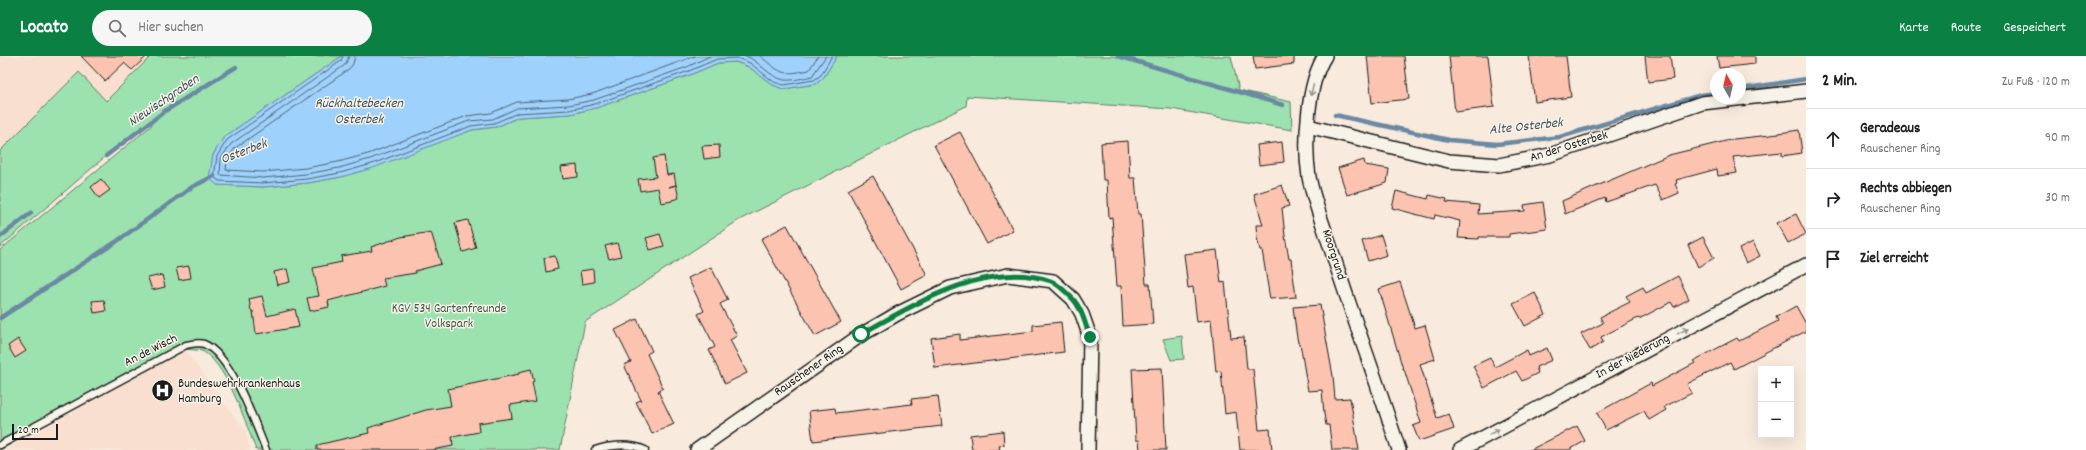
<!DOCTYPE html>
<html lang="de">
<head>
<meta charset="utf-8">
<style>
  body { margin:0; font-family:Dekko,sans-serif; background:#f6f6f6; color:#202124 }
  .controls { position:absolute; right:12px; bottom:12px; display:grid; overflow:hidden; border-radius:0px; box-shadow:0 4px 16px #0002 }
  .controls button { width:36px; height:36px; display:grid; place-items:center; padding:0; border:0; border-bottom:1px solid #e0e0e0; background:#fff; color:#202124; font:20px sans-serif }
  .compass { position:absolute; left:1710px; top:12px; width:36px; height:36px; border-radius:50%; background:#fff; box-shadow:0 4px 16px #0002; rotate:352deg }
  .scale { position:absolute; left:12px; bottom:10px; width:46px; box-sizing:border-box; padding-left:4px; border:2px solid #1c1c1c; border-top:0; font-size:11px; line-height:14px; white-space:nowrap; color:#1c1c1c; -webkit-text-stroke:3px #f7f3e8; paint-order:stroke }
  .stop { position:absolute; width:12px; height:12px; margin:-9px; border:3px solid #0b8043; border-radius:50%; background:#fff }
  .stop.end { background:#0b8043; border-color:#fff; box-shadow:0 1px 4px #0008 }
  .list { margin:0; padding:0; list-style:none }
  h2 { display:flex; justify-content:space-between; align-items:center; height:52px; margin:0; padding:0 16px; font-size:17px }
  h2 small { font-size:13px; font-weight:400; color:#757577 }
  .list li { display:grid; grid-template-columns:26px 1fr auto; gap:12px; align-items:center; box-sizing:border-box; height:60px; padding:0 16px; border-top:1px solid #e0e0e0 }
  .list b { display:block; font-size:15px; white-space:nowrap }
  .list p { margin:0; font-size:13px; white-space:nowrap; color:#757577 }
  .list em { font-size:13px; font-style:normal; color:#757577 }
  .icon { flex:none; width:22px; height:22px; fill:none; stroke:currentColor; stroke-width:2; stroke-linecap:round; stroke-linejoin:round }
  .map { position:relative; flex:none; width:1806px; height:394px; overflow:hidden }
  header { display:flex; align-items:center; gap:24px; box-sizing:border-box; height:56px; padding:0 20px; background:#0b8043; color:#fff }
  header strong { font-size:19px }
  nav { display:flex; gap:22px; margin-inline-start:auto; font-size:14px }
  .search { width:280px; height:36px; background:#f6f6f6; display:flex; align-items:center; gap:10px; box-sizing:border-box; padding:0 14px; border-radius:22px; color:#757577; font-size:15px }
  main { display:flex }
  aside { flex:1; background:#fff }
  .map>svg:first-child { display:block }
  .built { fill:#f9dfd0 }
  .green { fill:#9ce2af; stroke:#5c7f66 }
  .water { fill:#9ed1fb; stroke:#6a89a2 }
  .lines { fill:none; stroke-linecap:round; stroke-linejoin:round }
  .shore { stroke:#506475; stroke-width:1 }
  .stream { stroke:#6a89a2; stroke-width:4.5 }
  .building { fill:#fcc4b0; stroke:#1c1c1c }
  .service-casing { stroke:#1c1c1c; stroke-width:9 }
  .minor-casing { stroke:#1c1c1c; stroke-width:16 }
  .service { stroke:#f7f3e8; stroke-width:6 }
  .minor { stroke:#f7f3e8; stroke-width:13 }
  .oneway { stroke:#94928c }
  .route { stroke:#0b8043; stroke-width:5 }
  .labels { text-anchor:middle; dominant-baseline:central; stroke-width:3; stroke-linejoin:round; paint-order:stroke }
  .street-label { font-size:13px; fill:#1c1c1c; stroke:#f7f3e8 }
  .park-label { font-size:13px; fill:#425748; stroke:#f7f3e8 }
  .poi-label { font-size:13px; fill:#1c1c1c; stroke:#f7f3e8; text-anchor:start }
  .water-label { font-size:14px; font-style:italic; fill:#43525f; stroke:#f7f3e8 }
</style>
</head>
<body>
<header>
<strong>Locato</strong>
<div class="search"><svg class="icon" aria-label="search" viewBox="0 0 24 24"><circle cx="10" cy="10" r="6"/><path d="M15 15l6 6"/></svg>Hier suchen</div>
<nav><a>Karte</a><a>Route</a><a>Gespeichert</a></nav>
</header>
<main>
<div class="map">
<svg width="1806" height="394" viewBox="0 0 1806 394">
  <rect width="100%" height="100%" fill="#f8eadd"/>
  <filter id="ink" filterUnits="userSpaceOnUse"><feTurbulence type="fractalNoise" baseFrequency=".025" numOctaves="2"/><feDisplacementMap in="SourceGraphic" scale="8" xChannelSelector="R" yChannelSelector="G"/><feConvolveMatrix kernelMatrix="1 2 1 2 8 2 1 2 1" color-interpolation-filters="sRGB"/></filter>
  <g filter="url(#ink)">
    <g class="built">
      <polygon points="0,0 151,0 106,45 78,17 0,95"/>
      <polygon points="185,294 246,376 250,394 5,394"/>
    </g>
    <g class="green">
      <path d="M151,0H342L224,81L213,99L217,129L263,131L308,127L341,121L472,74L496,71L519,61L570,58L596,52L690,19L718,7L736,6L749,11L773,29L783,33L816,28L824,21L837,0H1231L1239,34L1291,46L1292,74L1171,53L967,40L966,50L739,164L585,266L560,394H256C246,367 228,312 204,296C198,293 188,294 182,293L0,394V194L152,69L150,65L134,76L0,191V95L79,16L106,45Z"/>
      <polygon points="1182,280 1184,303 1171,304 1163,283"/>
    </g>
    <polygon class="water" points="342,0 837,0 824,21 816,28 783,33 773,29 749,11 736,6 718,7 690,19 596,52 570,58 519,61 496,71 472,74 373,112 341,121 308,127 263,131 217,129 209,122 213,99 224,81"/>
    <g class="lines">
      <g class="shore">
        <polyline points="343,0 341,5 227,84 217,100 214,121 219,125 263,127 307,123 340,117 372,108 471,70 494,67 518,57 569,54 595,48 689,15 717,3 737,2 750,7 774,26 784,29 814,24 821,19 832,0"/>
        <polyline points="349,0 345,9 231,88 221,102 220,119 263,122 306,118 339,112 370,103 469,65 493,63 517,52 569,49 594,44 687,11 710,0"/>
        <polyline points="355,0 353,8 348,14 235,92 227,104 226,114 263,116 306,112 338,106 368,98 467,60 491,57 517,46 568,43 592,38 695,0"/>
        <path d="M746,0C759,5 769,21 784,24C792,25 804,22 812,20L826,0"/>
        <path d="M760,0C781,17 781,20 809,14L818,0"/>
      </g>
      <g class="stream">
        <polyline points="1118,0 1283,49"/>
        <polyline points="1740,33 1806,23"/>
        <polyline points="1335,59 1449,84 1497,88 1560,81 1701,39 1716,37"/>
        <polyline points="106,100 165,55 236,11"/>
        <polyline points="0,181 31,157"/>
        <polyline points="0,262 116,186 192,131 214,120"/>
      </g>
    </g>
    <g class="building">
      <polygon points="81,0 147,0 132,14 124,7 105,25"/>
      <polygon points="1253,0 1294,0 1294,8 1255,13"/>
      <polygon points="1367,0 1404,0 1409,43 1372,47"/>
      <polygon points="1449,0 1488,0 1494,51 1455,56"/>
      <polygon points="1529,0 1566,0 1571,41 1535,46"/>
      <polygon points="1645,0 1670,0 1673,23 1648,26"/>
      <polygon points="1717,0 1755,0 1755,8 1719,12"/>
      <polygon points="1799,74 1802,97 1782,100 1782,96 1733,101 1737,117 1718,120 1717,113 1676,124 1677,127 1675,128 1679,137 1663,144 1655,129 1606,146 1605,142 1565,158 1562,145 1669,99 1734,83 1779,78 1779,77"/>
      <polygon points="960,76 1013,174 987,188 934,89"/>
      <polygon points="1128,85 1130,122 1135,122 1138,158 1141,158 1146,228 1150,228 1153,268 1123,270 1121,230 1117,230 1112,161 1109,162 1107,124 1103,124 1101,87"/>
      <polygon points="1282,86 1284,106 1259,109 1257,89"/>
      <polygon points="719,89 720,101 704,103 702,90"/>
      <polygon points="664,100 667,119 674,118 676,129 669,131 676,129 679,142 672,144 672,145 661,147 658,132 640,135 638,123 656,121 653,102"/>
      <polygon points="1364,104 1365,109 1389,113 1387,127 1347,139 1338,112"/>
      <polygon points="577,109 578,121 563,123 561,111"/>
      <polygon points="873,120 927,219 901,233 848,134"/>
      <polygon points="101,123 110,134 99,142 91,131"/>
      <polygon points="1282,129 1289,150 1282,152 1285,180 1289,203 1291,203 1296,241 1270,243 1262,194 1260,194 1257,182 1256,169 1263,169 1254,138"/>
      <polygon points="1396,135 1428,143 1429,139 1447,143 1446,146 1479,149 1478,158 1525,155 1524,149 1543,146 1547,173 1509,178 1509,181 1479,181 1479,183 1458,182 1460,165 1435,159 1434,163 1392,152"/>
      <polygon points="1796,158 1806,178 1788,187 1777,167"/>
      <polygon points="468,164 476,192 463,196 455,167"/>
      <polygon points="787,169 841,266 815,280 761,183"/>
      <polygon points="431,176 441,208 415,215 416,217 383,222 385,230 328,245 329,251 310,255 307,242 319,240 313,212 342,206 341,200 372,195 371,191 401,181"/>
      <polygon points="660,178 664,190 650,194 646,182"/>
      <polygon points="1381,179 1387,199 1368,205 1362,185"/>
      <polygon points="1703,181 1714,202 1698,211 1688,189"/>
      <polygon points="1753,186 1760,200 1746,207 1739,193"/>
      <polygon points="617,187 621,200 609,203 605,190"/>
      <polygon points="1217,194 1221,227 1225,226 1231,282 1244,281 1247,313 1253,313 1259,374 1270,373 1272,394 1240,394 1236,356 1225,358 1221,315 1216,316 1211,264 1197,266 1193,231 1188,232 1184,198"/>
      <polygon points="555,200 558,213 546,216 544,202"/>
      <polygon points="189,210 191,222 179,224 176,212"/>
      <polygon points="711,211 728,244 720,248 737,280 730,284 747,317 725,328 709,294 715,291 698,258 704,255 688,222"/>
      <polygon points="287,213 290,226 277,229 274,216"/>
      <polygon points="593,213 594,226 582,228 580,215"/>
      <polygon points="162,219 165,231 152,234 148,222"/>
      <polygon points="1678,220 1689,243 1674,251 1671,246 1639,263 1638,262 1601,281 1603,286 1590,294 1581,278 1603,267 1600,261 1630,246 1626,240 1643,231 1646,237"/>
      <polygon points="1400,226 1415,272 1425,269 1435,303 1420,308 1437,362 1449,358 1454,373 1419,385 1413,370 1421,367 1404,313 1403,313 1379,233"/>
      <polygon points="1535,237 1546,259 1525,270 1513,248"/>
      <polygon points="262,240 267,260 295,253 299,271 256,278 253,255 251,255 249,243"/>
      <polygon points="104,244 106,255 94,257 92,245"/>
      <polygon points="1320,249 1333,320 1335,343 1350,342 1359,394 1332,394 1329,369 1326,369 1324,358 1322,334 1308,335 1300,287 1298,287 1296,275 1293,251"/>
      <polygon points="1796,250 1806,268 1806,275 1734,313 1730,306 1687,328 1692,337 1664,351 1666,354 1649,364 1644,355 1606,374 1597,357 1651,327 1652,330 1695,307 1693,305 1737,282 1739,285 1778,265 1776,261"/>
      <polygon points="637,263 652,295 647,298 663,332 658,335 674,368 652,378 636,346 641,344 624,309 631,306 615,274"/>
      <polygon points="1061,266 1064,296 935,312 931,282 960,278 960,284 1033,275 1033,269"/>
      <polygon points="18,283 26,295 15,302 8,290"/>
      <polygon points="1547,292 1552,304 1536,311 1538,317 1522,325 1516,315 1484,332 1473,310 1490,302 1495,311 1527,294 1529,300"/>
      <polygon points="1162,312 1166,394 1140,394 1139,384 1136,384 1132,313"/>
      <polygon points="531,313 534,325 532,326 536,345 510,349 512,362 478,367 479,376 452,381 453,390 432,394 317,394 317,389 369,377 368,372 426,354 451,350 448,333 519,318 519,316"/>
      <polygon points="938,340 942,370 813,385 809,355 835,352 836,357 912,348 911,343"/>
      <polygon points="1577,370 1585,385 1569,394 1530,394"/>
      <polygon points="1003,375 1004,389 999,390 1000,394 972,394 970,379"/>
    </g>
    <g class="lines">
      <defs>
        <g id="service">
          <path d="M0,389L186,289C191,288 199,286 204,288C231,299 255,367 266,394"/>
          <path d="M595,394C610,389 631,387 645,394"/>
        </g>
        <g id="minor">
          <path d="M1325,0C1307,27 1304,89 1309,121C1314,147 1325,173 1333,199C1354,264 1378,329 1399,394"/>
          <polyline points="1308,70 1449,105 1499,109 1550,99 1702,47 1806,35"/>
          <polyline points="697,394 861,279 897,258 950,232 1008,219 1053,225 1073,243 1082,258 1090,281 1088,394"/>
          <polyline points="1460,394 1806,209"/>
        </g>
      </defs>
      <use href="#service" class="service-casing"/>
      <use href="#minor" class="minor-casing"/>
      <use href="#service" class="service"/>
      <use href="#minor" class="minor"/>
    </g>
    <defs><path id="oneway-shaft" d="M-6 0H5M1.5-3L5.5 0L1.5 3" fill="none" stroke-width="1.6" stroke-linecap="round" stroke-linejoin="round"/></defs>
    <g class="oneway">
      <use href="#oneway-shaft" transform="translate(1312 34) rotate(104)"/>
      <use href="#oneway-shaft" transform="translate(1683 275) rotate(-28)"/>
      <use href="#oneway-shaft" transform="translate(1494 376) rotate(-28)"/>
    </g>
  </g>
  <g class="lines" filter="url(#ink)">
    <path class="route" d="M861,278C915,248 988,203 1051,225C1058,228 1067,237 1072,242C1082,252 1085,268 1090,281"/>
  </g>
  <defs>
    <symbol id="hospital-disc" viewBox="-11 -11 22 22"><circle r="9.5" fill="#1c1c1c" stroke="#f7f3e8"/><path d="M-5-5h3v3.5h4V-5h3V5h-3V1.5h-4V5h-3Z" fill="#fff"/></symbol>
  </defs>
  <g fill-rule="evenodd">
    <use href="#hospital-disc" x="150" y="322" width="25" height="25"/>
  </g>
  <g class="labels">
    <g class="street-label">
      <text transform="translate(1569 91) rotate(-17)">An der Osterbek</text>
      <text transform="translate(1333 199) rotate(72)">Moorgrund</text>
      <text transform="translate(151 295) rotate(-27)">An de Wisch</text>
      <text transform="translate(1633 301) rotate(-28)">In der Niederung</text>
      <text transform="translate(809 315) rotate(-35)">Rauschener Ring</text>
    </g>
    <g class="park-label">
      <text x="449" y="253">KGV 534 Gartenfreunde<tspan x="449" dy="15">Volkspark</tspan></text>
    </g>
    <g class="poi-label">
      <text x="178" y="328">Bundeswehrkrankenhaus<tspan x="178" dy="15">Hamburg</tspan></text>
    </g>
    <g class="water-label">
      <text transform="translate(164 45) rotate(-34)">Niewischgraben</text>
      <text x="359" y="48">Rückhaltebecken<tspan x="359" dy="16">Osterbek</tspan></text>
      <text transform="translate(1526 71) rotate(-6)">Alte Osterbek</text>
      <text transform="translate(244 96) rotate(-21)">Osterbek</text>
    </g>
  </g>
</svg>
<div class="controls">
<button>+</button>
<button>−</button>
</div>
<svg class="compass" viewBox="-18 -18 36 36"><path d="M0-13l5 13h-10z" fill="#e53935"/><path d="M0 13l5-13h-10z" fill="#757577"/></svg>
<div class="scale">20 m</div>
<div class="stop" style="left:861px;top:278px"></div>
<div class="stop end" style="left:1090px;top:281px"></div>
</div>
<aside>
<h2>2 Min.<small>Zu Fuß · 120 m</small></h2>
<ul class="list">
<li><svg class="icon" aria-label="ahead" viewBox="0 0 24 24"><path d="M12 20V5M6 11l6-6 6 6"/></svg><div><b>Geradeaus</b><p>Rauschener Ring</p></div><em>90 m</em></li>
<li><svg class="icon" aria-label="right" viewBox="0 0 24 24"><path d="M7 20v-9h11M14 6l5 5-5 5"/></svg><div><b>Rechts abbiegen</b><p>Rauschener Ring</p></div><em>30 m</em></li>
<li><svg class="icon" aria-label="arrive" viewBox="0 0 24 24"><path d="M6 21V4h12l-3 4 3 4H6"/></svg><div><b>Ziel erreicht</b></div></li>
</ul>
</aside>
</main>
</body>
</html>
